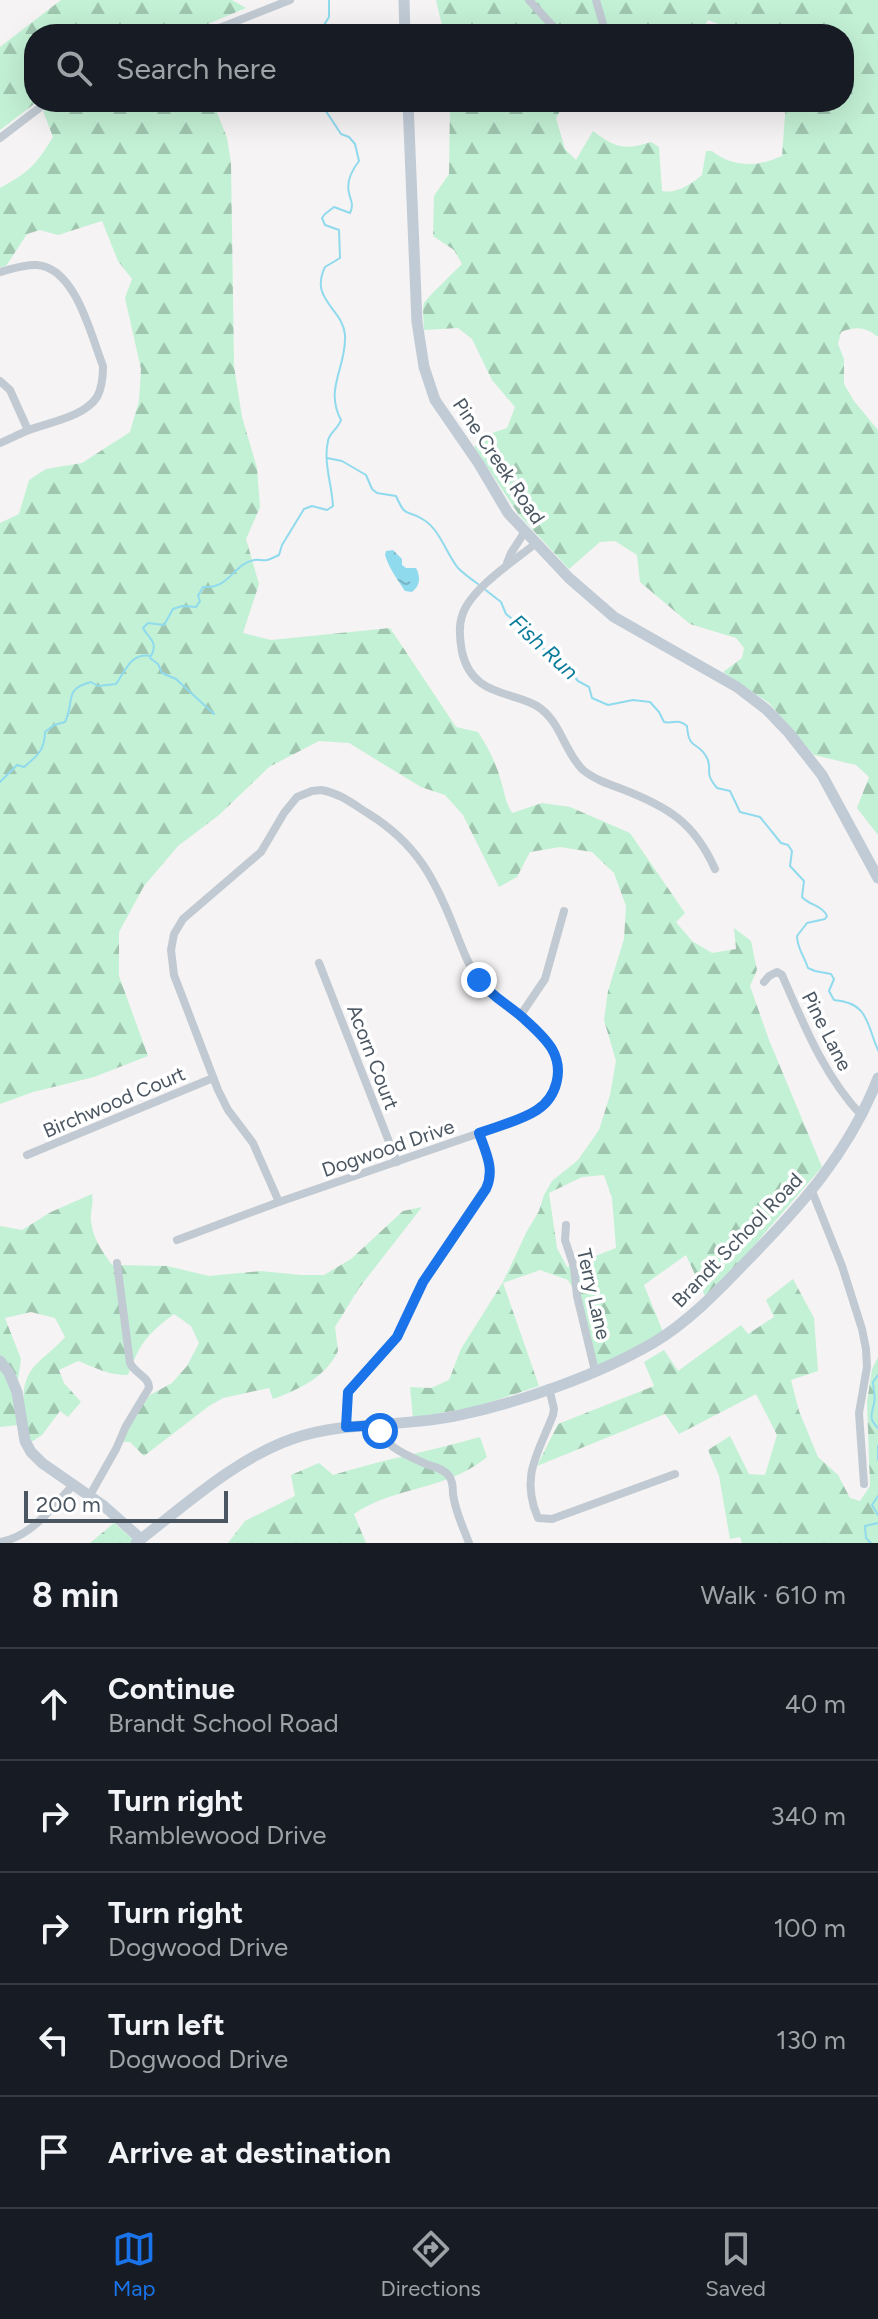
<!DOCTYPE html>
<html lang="en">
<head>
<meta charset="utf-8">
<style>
  body { margin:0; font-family:Figtree,sans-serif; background:#20242c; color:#f1f3f6 }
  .scale { position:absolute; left:24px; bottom:20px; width:204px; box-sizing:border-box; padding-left:8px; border:4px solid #4a5661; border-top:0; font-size:22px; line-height:28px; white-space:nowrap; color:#4a5661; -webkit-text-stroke:6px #fff; paint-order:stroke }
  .stop { position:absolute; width:24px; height:24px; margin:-18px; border:6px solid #1a73e8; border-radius:50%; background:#fff }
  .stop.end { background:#1a73e8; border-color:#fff; box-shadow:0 2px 8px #0008 }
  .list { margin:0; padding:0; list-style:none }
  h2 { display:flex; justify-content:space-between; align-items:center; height:104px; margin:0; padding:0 32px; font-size:34px }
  h2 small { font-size:26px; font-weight:400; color:#9ea1a6 }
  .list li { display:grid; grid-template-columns:52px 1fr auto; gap:24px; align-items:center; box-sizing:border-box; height:112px; padding:0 32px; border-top:2px solid #363941 }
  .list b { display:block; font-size:30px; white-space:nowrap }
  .list p { margin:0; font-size:26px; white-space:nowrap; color:#9ea1a6 }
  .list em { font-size:26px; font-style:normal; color:#9ea1a6 }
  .icon { flex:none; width:44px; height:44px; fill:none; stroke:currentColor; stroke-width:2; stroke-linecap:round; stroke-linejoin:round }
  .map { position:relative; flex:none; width:878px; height:1543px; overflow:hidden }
  .search { position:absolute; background:#171b24; box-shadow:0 8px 32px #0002; left:24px; right:24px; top:24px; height:88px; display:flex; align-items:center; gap:20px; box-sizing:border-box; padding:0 28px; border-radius:32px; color:#9ea1a6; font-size:30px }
  .sheet { height:664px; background:#171b24 }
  nav { display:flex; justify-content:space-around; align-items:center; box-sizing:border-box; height:112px; border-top:2px solid #363941; background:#171b24; font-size:22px; color:#9ea1a6 }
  nav a { display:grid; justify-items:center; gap:4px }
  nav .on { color:#1a73e8 }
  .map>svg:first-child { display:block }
  .forest { fill:url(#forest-firs); fill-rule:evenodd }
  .water { fill:url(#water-ripples) }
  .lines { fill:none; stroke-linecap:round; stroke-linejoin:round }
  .stream { stroke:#90daee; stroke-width:2 }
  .street { stroke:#c1cad2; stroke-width:8 }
  .secondary { stroke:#c1cbd6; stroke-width:11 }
  .route { stroke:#1a73e8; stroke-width:10 }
  .labels { text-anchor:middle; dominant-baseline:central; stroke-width:7; stroke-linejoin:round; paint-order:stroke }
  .street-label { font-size:20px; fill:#4a5661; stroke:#fff }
  .water-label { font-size:22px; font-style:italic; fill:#0c7c9b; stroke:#fff }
</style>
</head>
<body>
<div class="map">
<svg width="878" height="1543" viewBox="0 0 878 1543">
  <defs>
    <pattern id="forest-firs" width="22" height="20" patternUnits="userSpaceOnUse" patternTransform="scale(2)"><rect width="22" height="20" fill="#c3f1d5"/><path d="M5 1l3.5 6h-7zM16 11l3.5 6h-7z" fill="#a0c6b0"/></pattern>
    <pattern id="water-ripples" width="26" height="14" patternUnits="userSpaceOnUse" patternTransform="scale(2)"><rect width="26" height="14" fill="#90daee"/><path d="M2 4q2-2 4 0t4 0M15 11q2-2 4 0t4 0" fill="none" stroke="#78b4c4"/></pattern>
  </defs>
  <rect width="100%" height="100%" fill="#f5f3f3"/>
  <g class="forest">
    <polygon points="61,0 232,0 246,8 184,34 34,34 34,102 37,102 0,130 0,47"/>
    <path d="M436,0H878V337C866,327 856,326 841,332L838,344L844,359V384L854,401L878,430V835L857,808L869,777L856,765L814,755L769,703L723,672L742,658L744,648L736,638L690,624L640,582L637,555L615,541L600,542L569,569L519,515L474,447L489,434L507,428L515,407L492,380L472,339L458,328L424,330C424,322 422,311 424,303C426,299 455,271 462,264L454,250L433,236L434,196L449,174L450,102H565L556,118L565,149L576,160L593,131C614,147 624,151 651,142L659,147L662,191C677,194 691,184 702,175L706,151H712C734,168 757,167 782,156L786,102H844V34H745L708,20L700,34H444Z"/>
    <path d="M64,102H213L227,138L231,163L234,366L242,417L257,468L260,507L246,539L259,584L243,633L271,640L390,628L456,727L478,732C488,747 496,763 501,781C505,794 505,801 512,813L542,803L570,807L630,833L685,913L676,922L692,941L712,953L736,949L734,928L751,941L757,970L750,986L769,1040L822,1167L745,1256L705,1296L686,1255L644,1285L663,1332L625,1354L596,1366L580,1300L568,1280L540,1270L503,1283L539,1386L475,1407L413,1418L410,1387L431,1388L449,1380L461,1349L503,1282L527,1231L539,1211L544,1195L552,1181L578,1160L599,1130L610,1095L616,1061L604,1020L608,991L624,939L626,906L614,873L592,852L560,847L530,852L517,877L499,887L463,815L445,795L421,787L349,743L319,741L269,767L219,815L178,846L144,886L119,932V976L148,1056L94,1077L33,1092L0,1104V523L19,514L29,480L46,469L82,463L130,432L139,401L141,369L125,298L132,279L118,261L102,221L58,235L40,230L27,234L6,266L0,267V188C29,172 36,165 53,137L43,111ZM604,1175L612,1198L616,1248L567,1267L557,1248L549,1193L582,1177Z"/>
    <path d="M92,1194C94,1204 90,1211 91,1221C93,1239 102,1251 112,1265L167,1266L209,1276L261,1271L301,1275H324L351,1259L403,1211L422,1207L359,1288L335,1327L338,1351C326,1377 298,1390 273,1399L269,1388L223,1398L209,1406L144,1456L130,1442H122L133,1419L150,1395L172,1383L187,1366L199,1343L191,1326L174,1314C146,1335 140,1344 128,1375C107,1375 97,1368 78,1361L59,1370L64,1383L81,1402L68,1417L60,1411L42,1435L30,1443C26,1420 16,1389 33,1368C42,1357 55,1349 65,1337L55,1318L31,1312L5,1318L21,1359L18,1380L0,1355V1226L22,1230L51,1212Z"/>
    <polygon points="793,1279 814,1318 818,1371 791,1380 799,1411 818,1457 838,1475 850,1498 860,1501 870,1486 867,1402 872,1369 878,1357 878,1543 742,1543 740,1537 730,1539 719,1476 708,1450 730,1436 749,1474 765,1475 777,1435 756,1394 679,1434 665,1414 537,1466 558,1424 654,1386 644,1362 664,1350 678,1371 741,1325 748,1334 774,1317 766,1300"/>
    <path d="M0,1367C13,1383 15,1405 18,1425L0,1427Z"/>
    <path d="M480,1437L487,1457C448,1490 392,1487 354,1514L366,1543H228L245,1521L295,1496L291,1475L319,1463L333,1475C381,1460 431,1451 480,1437Z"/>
    <polygon points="114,1523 134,1540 130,1543 90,1543"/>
  </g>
  <path class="water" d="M393,550L402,559V565L406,568H416C421,577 420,586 412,592L405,591C397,579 389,568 385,555L386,551Z"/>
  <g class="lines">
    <g class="stream">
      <polyline points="325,34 324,25 329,17 329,0"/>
      <path d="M327,458L342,461L366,475L372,489L377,493L396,496C407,521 407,508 424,520C440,530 446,553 458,568C464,574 471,579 478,584"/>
      <path d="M483,588L501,602L506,614L511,618L532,630L538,646L550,652L556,662L569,670L578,681L589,687L592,698L608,705L633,700L650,702L659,712L664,722C674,724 678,718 687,726C689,752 698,740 707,758C713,771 703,771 717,788L730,791L740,812L760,817L781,843L788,845L792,851L790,866L804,881L802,897C809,905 823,906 827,916L825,919L807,923L797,936C797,948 804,956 808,968L815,971L831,974L834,979L829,991L834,1000C869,1003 866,1023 878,1050"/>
      <polyline points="150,658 158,664 162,673 176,679 214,714"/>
      <path d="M0,782L17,765L24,767C37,756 45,750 45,732L54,725L65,722C75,702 63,689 91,682L98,686L116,684C126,670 131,652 151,656C159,642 148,638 143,628L148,623L164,625L173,609L182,606L196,607L200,601L198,596L203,587C230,589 233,564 254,560C258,559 263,561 267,560C271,559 275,557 279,555L282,545L304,509L312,506L327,510L333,506C332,485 323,462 328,441C329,433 338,429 341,420C324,388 347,367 345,335C343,308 309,300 325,267L340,258L339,230L325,225L322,218L325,214L334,207L350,213C354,204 351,202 349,193C346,181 352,170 359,161L355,144L349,137L341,134L320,102"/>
      <path d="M878,1375L873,1382C873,1389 876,1396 874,1403C872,1415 868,1418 878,1428"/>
      <polyline points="878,1446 878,1460"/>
      <polyline points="878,1496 872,1505 878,1515"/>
      <polyline points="871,1543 866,1538 865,1526 878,1523"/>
    </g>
    <g class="street">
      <polyline points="529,0 560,34"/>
      <polyline points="596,0 606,34"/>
      <polyline points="204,34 290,0"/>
      <polyline points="0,138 47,102"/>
      <path d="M0,272C12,269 25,264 37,265C76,268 91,336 103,366C103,377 102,388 97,397C84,417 50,422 29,430C19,434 10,439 0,443"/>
      <polyline points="0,381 10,390 28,430"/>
      <path d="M535,544C514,561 470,589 462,616C458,628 460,641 462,652C465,665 470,675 481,683C497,695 520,696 537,706C561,721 564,752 583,770C594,779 608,784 622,789C668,807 694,822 715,869"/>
      <polyline points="507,563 511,553 524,533"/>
      <path d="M321,790C340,793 353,804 369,814C417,844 435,879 455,930C462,947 467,964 479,980C500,1008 557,1031 558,1069C560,1095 541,1109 520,1119L279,1202L253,1143L228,1110L218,1090L174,975L171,950L174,934L183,919L261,852L284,813L297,797L312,791Z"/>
      <polyline points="319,963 397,1162"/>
      <path d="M764,982L769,976L777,972L782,975C804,1025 824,1076 862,1116"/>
      <polyline points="520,1016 545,979 564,911"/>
      <polyline points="27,1155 213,1078"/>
      <polyline points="812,1191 842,1266 862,1329 866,1349 867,1367 859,1413 864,1484"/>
      <polyline points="566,1225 565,1240 574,1267 577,1296 595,1371"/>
      <polyline points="177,1240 279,1202"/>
      <path d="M549,1388L554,1409L553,1415C538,1454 520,1476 538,1518L552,1519L675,1474"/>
      <path d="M380,1425C380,1446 409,1456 426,1464C434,1467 443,1468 449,1476C453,1481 453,1488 453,1494C455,1511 463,1527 469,1543"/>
      <polyline points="346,1427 348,1392 397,1337 420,1287 489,1182 490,1166 479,1133"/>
      <path d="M90,1495L116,1449L126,1426L149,1388C149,1376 135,1374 130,1363L117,1263"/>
      <path d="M0,1542C32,1537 53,1506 74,1484"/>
    </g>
    <g class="secondary">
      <polyline points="404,0 405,34"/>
      <polyline points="408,102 417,322 424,367 435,400 479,464 508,513 569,578 614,617 737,687 767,710 789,733 822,775 878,878"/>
      <polyline points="0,1361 9,1373 17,1392 25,1441 31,1452 42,1463 104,1506 141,1539"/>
      <path d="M136,1543C183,1507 235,1459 292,1439C346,1420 404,1428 460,1415C521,1402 598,1375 653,1343C687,1323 716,1293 744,1264C800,1207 849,1153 878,1078"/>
    </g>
  </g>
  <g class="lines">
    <path class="route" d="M380,1431V1425L346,1427L348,1392L397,1337L423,1282L486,1189C495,1169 486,1153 479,1133C498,1126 520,1121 537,1110C557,1097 564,1070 552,1049C545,1037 532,1026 522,1017C507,1004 491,996 479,980"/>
  </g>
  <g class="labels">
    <g class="street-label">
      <text transform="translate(499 461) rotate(56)">Pine Creek Road</text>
      <text transform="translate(827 1031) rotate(63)">Pine Lane</text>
      <text transform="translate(373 1057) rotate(69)">Acorn Court</text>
      <text transform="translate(114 1102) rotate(-23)">Birchwood Court</text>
      <text transform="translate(388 1148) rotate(-19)">Dogwood Drive</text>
      <text transform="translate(737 1240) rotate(-46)">Brandt School Road</text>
      <text transform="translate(594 1294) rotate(77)">Terry Lane</text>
    </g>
    <g class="water-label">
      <text transform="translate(544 647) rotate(43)">Fish Run</text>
    </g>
  </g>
</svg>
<div class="scale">200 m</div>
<div class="stop" style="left:380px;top:1431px"></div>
<div class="stop end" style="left:479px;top:980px"></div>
<div class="search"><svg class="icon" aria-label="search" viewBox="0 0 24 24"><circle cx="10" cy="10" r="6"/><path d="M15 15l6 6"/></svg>Search here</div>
</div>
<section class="sheet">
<h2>8 min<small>Walk · 610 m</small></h2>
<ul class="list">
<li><svg class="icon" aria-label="ahead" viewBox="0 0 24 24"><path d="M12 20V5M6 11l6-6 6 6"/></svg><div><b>Continue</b><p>Brandt School Road</p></div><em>40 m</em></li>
<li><svg class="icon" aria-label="right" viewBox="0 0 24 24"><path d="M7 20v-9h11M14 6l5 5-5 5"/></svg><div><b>Turn right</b><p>Ramblewood Drive</p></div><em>340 m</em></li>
<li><svg class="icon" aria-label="right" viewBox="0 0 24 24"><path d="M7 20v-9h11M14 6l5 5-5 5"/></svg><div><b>Turn right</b><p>Dogwood Drive</p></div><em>100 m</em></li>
<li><svg class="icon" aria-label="left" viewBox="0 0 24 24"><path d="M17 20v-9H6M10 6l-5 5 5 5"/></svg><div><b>Turn left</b><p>Dogwood Drive</p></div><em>130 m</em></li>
<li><svg class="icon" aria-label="arrive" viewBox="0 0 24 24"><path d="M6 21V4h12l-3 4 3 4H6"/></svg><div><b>Arrive at destination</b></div></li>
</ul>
</section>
<nav>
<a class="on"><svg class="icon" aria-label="map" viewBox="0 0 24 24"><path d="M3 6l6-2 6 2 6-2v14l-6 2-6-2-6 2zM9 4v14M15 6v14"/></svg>Map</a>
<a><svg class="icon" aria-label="directions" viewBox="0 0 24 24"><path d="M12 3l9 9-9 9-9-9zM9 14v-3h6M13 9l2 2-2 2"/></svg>Directions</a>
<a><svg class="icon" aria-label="saved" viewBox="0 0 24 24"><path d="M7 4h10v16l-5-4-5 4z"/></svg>Saved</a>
</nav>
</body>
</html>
